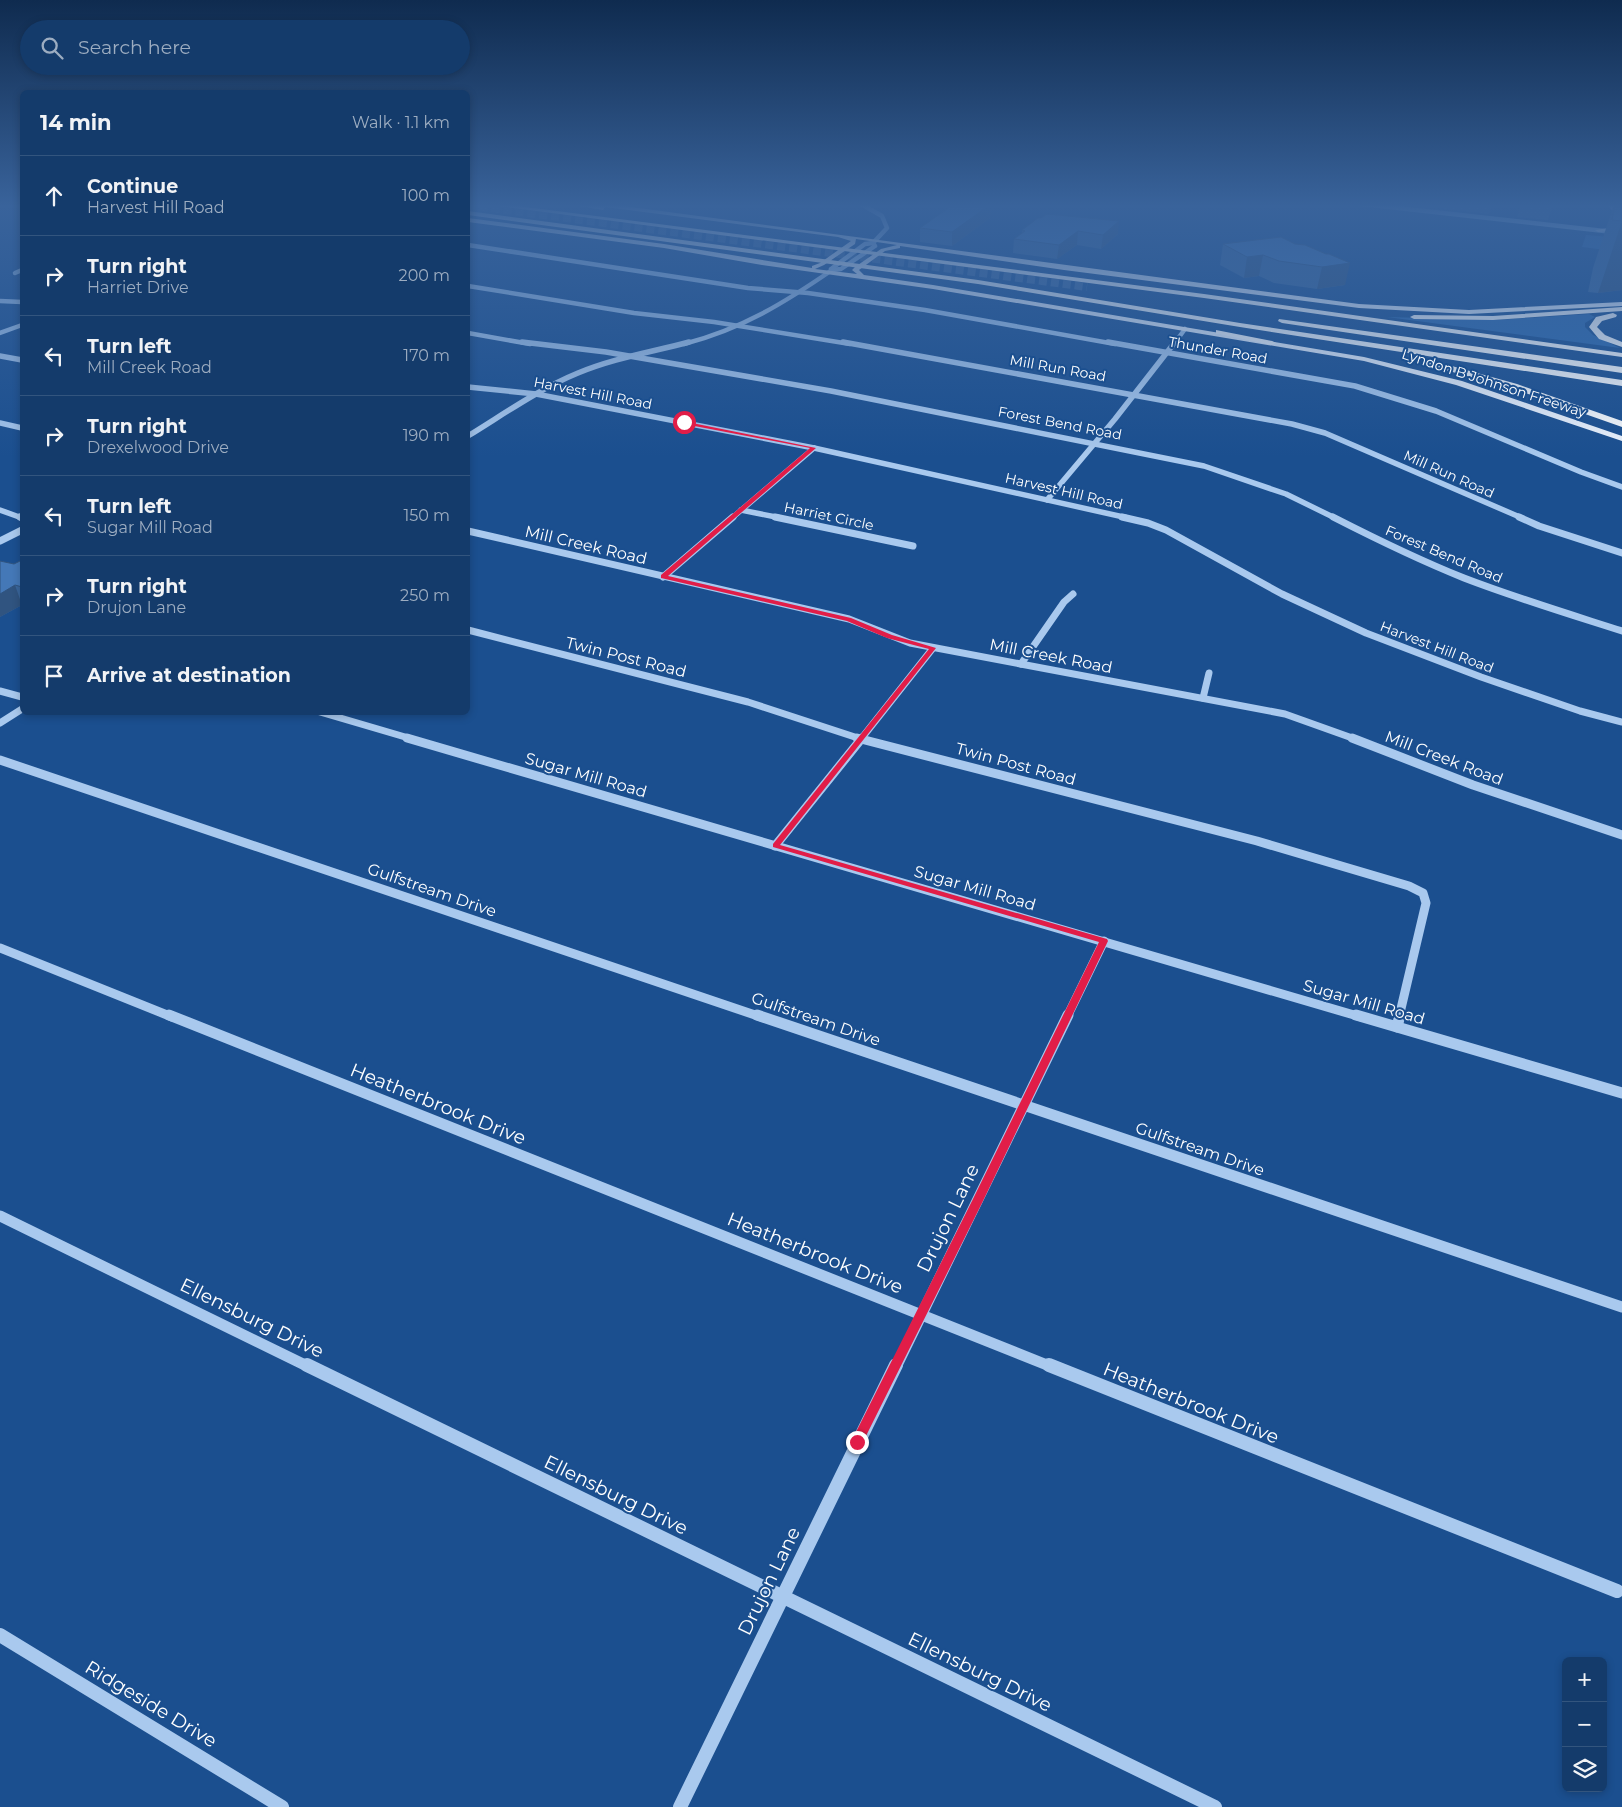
<!DOCTYPE html>
<html lang="en">
<head>
<meta charset="utf-8">
<style>
  body { margin:0; font-family:Montserrat,sans-serif; background:#214673; color:#f1f3f6 }
  .controls { position:absolute; right:15px; bottom:15px; display:grid; overflow:hidden; border-radius:8px; box-shadow:0 2px 8px #0003 }
  .controls button { width:45px; height:45px; display:grid; place-items:center; padding:0; border:0; border-bottom:1px solid #33557e; background:#143b6b; color:#f1f3f6; font:25px sans-serif }
  .stop { position:absolute; width:15px; height:15px; margin:-11px; border:4px solid #e11d48; border-radius:50%; background:#fff }
  .stop.end { background:#e11d48; border-color:#fff; box-shadow:0 1px 5px #0008 }
  .list { margin:0; padding:0; list-style:none }
  h2 { display:flex; justify-content:space-between; align-items:center; height:65px; margin:0; padding:0 20px; font-size:21px }
  h2 small { font-size:16px; font-weight:400; color:#9dadc1 }
  .list li { display:grid; grid-template-columns:32px 1fr auto; gap:15px; align-items:center; box-sizing:border-box; height:80px; padding:0 20px; border-top:1px solid #33557e }
  .list b { display:block; font-size:19px; white-space:nowrap }
  .list p { margin:0; font-size:16px; white-space:nowrap; color:#9dadc1 }
  .list em { font-size:16px; font-style:normal; color:#9dadc1 }
  .icon { flex:none; width:28px; height:28px; fill:none; stroke:currentColor; stroke-width:2; stroke-linecap:round; stroke-linejoin:round }
  .map { position:relative; flex:none; width:1622px; height:1807px; overflow:hidden }
  .search { position:absolute; background:#143b6b; box-shadow:0 2px 8px #0003; left:20px; top:20px; width:450px; height:55px; display:flex; align-items:center; gap:12px; box-sizing:border-box; padding:0 18px; border-radius:28px; color:#9dadc1; font-size:19px }
  .panel { position:absolute; background:#143b6b; box-shadow:0 2px 8px #0003; left:20px; top:90px; width:450px; height:625px; border-radius:8px }
  .map>svg:first-child { display:block }
  .green { fill:#2e69ad }
  .lines { fill:none; stroke-linecap:round; stroke-linejoin:round }
  .highway-tunnel { stroke:#3d69a0; stroke-width:8; stroke-dasharray:8 4; stroke-linecap:butt }
  .minor-far5 { stroke:#a9c9ee; stroke-width:4.5 }
  .minor-far4 { stroke:#a9c9ee; stroke-width:5.5 }
  .minor-far3 { stroke:#a9c9ee; stroke-width:7 }
  .minor-far2 { stroke:#a9c9ee; stroke-width:9 }
  .minor-far1 { stroke:#a9c9ee; stroke-width:11 }
  .minor { stroke:#a9c9ee; stroke-width:14 }
  .major { fill:#f0f6ff; fill-rule:evenodd }
  .highway { fill:#fff; fill-rule:evenodd }
  .wall { fill:#3a679d }
  .shaded-wall { fill:#305480 }
  .building { fill:#4478b7; stroke:#305480 }
  .route { fill:#e11d48 }
  .labels { text-anchor:middle; dominant-baseline:central; stroke-width:4; stroke-linejoin:round; paint-order:stroke }
  .far-street-label { font-size:14px; fill:#fff; stroke:#1b4f8f }
  .street-label { font-size:16px; fill:#fff; stroke:#1b4f8f }
  .near-street-label { font-size:19px; fill:#fff; stroke:#1b4f8f }
</style>
</head>
<body>
<div class="map">
<svg width="1622" height="1807" viewBox="0 0 1622 1807">
  <rect width="100%" height="100%" fill="#1b4f8f"/>
  <g class="green">
    <polygon points="1586,235 1622,238 1622,252 1582,247"/>
    <polygon points="1589,314 1595,317 1585,323 1585,327 1593,335 1620,348 1387,317 1497,320"/>
  </g>
  <g class="lines">
    <polyline class="highway-tunnel" points="468,205 1087,287"/>
    <g class="minor-far5">
      <polyline points="1362,204 1622,233"/>
      <polyline points="468,245 748,288 808,293 925,310 1115,344"/>
      <polyline points="831,269 865,244 873,243 887,228 882,216 861,204"/>
      <polyline points="15,273 22,270"/>
      <polyline points="468,286 634,313 714,322 850,344"/>
      <polyline points="0,301 22,302"/>
      <polyline points="0,333 22,325"/>
      <polyline points="468,333 530,344"/>
      <path d="M684,344C742,329 784,303 832,270L841,269L875,246L873,243"/>
      <polyline points="1174,344 1185,329"/>
    </g>
    <g class="minor-far4">
      <polyline points="522,342 606,352 831,391 1204,466 1286,494 1335,518"/>
      <polyline points="843,342 1292,424 1325,433 1522,518"/>
      <polyline points="1108,342 1355,386 1436,411 1581,472 1622,487"/>
      <polyline points="0,356 22,360"/>
      <polyline points="468,387 536,394 814,448 1128,518"/>
      <polyline points="0,423 22,428"/>
      <path d="M468,436C504,414 539,389 578,373C614,358 652,352 689,342"/>
      <polyline points="1047,500 1115,419 1175,342"/>
      <polyline points="0,510 22,518"/>
      <polyline points="741,510 781,518"/>
      <polyline points="732,518 814,448"/>
    </g>
    <g class="minor-far3">
      <polyline points="20,517 22,518"/>
      <polyline points="775,517 913,546"/>
      <polyline points="1122,517 1148,523 1166,530 1282,594 1366,633 1481,677 1580,711 1622,722"/>
      <path d="M1333,517C1376,539 1419,560 1464,578C1516,598 1569,614 1622,631"/>
      <polyline points="1519,517 1539,526 1622,553"/>
      <polyline points="468,531 849,619 910,643 1285,714 1355,739"/>
      <polyline points="0,541 22,530"/>
      <polyline points="663,577 733,517"/>
      <polyline points="468,630 748,702 861,739"/>
      <polyline points="1021,664 1064,602 1073,594"/>
      <polyline points="0,691 22,697"/>
      <polyline points="1203,698 1209,673"/>
      <polyline points="320,712 412,739"/>
      <polyline points="0,723 22,709"/>
      <polyline points="861,739 933,648"/>
    </g>
    <g class="minor-far2">
      <polyline points="407,738 1361,1017"/>
      <polyline points="857,738 1257,841 1409,886 1423,893 1426,903 1399,1017"/>
      <polyline points="1352,738 1473,785 1622,835"/>
      <polyline points="0,760 761,1017"/>
      <polyline points="775,846 862,738"/>
      <polyline points="0,948 172,1017"/>
      <polyline points="1067,1017 1104,941"/>
    </g>
    <g class="minor-far1">
      <polyline points="169,1015 1052,1367"/>
      <polyline points="757,1015 1622,1307"/>
      <polyline points="1356,1015 1622,1093"/>
      <polyline points="1397,1027 1400,1015"/>
      <polyline points="0,1216 309,1367"/>
      <polyline points="896,1367 1068,1015"/>
    </g>
    <g class="minor">
      <polyline points="307,1365 1215,1807"/>
      <polyline points="1049,1365 1617,1591"/>
      <polyline points="0,1635 282,1807"/>
      <polyline points="680,1807 896,1365"/>
    </g>
    <g class="major">
      <path d="M568,204H609L1359,304L1469,310L1622,302V306L1469,314L1359,308L1064,270L900,246V248L885,251L859,270L864,275L933,285L1364,357L1462,381L1622,436V441L1456,385L1364,361L933,289L762,265L664,248L468,222V218L664,244L812,268V266L820,263L851,241L838,237L605,207L603,210ZM856,239L897,245L881,249L855,267L852,270L857,274L815,269L824,265L855,244Z"/>
      <polygon points="1606,204 1612,204 1622,215 1622,220"/>
      <polygon points="1622,226 1622,230 1598,232 1595,230"/>
    </g>
    <g class="highway">
      <polygon points="483,204 503,204 1204,294 1622,353 1622,357 1204,298"/>
      <polygon points="468,211 978,280 1240,323 1622,380 1622,386 1240,327 978,284 468,215"/>
      <polygon points="1622,307 1622,311 1493,320 1414,319 1410,317 1414,315 1493,316"/>
      <polygon points="1613,313 1617,315 1616,317 1602,321 1597,327 1605,335 1622,342 1622,347 1599,339 1589,327 1596,317"/>
      <polygon points="1279,319 1622,367 1622,373 1282,323 1278,321"/>
      <polygon points="1216,330 1272,341 1276,343 1272,345 1219,334 1216,334"/>
      <polygon points="1430,360 1517,384 1622,421 1622,427 1511,388 1427,365 1426,363"/>
    </g>
  </g>
  <g class="wall">
    <polygon points="1403,204 1493,204 1489,214"/>
    <polygon points="1521,204 1553,204 1548,220 1517,217"/>
    <polygon points="1614,204 1622,204 1622,290 1598,293 1588,292 1593,268"/>
    <polygon points="991,214 990,215 990,218 952,246 920,242 920,228"/>
    <polygon points="1038,218 1118,234 1101,249 1077,245 1057,259 1013,253 1014,239 1022,233 1022,230"/>
    <polygon points="1223,244 1295,244 1345,285 1317,289 1274,283 1259,276 1244,278 1220,265"/>
    <polygon points="22,560 22,605 0,617 0,561 14,564"/>
  </g>
  <g class="shaded-wall">
    <polygon points="988,204 992,204 991,214 990,215 990,218 952,246 952,232"/>
    <polygon points="1119,221 1118,234 1101,249 1103,235"/>
    <polygon points="1622,221 1622,290 1598,293"/>
    <polygon points="1078,231 1077,245 1057,259 1059,245"/>
    <polygon points="1263,255 1259,276 1244,278 1247,257"/>
    <polygon points="1350,263 1345,285 1317,289 1322,267"/>
    <polygon points="15,585 22,605 0,617 0,594"/>
  </g>
  <g class="building">
    <polygon points="954,204 991,204 952,232 920,228"/>
    <polygon points="1615,204 1622,204 1622,221 1612,220"/>
    <polygon points="1047,214 1119,221 1103,235 1078,231 1059,245 1014,239 1025,231 1022,230 1038,218 1041,218"/>
    <polygon points="1281,237 1295,244 1305,245 1326,254 1329,254 1350,263 1322,267 1279,261 1263,255 1247,257 1223,244"/>
    <polygon points="22,560 22,587 15,585 0,594 0,561 14,564"/>
  </g>
  <linearGradient id="sky" x2="0" y2="1"><stop stop-color="#0f2b4f"/><stop offset="0.45" stop-color="#39639b"/><stop offset="1" stop-color="#39639b" stop-opacity="0"/></linearGradient>
  <rect width="1622" height="457" fill="url(#sky)"/>
  <polygon class="route" points="682,421 816,448 668,576 851,618 892,635 936,648 780,845 1107,939 1108,941 983,1201 861,1446 857,1447 853,1446 851,1442 853,1438 972,1201 1099,942 773,847 773,844 929,649 887,638 847,621 661,578 661,575 810,448 684,424"/>
  <g class="labels">
    <g class="far-street-label">
      <text transform="translate(1218 350) rotate(10)">Thunder Road</text>
      <text transform="translate(1058 368) rotate(10)">Mill Run Road</text>
      <text transform="translate(1494 383) rotate(18)">Lyndon B Johnson Freeway</text>
      <text transform="translate(593 393) rotate(11)">Harvest Hill Road</text>
      <text transform="translate(1060 423) rotate(11)">Forest Bend Road</text>
      <text transform="translate(1449 474) rotate(24)">Mill Run Road</text>
      <text transform="translate(1064 491) rotate(13)">Harvest Hill Road</text>
      <text transform="translate(829 516) rotate(12)">Harriet Circle</text>
      <text transform="translate(1444 554) rotate(23)">Forest Bend Road</text>
      <text transform="translate(1437 647) rotate(21)">Harvest Hill Road</text>
    </g>
    <g class="street-label">
      <text transform="translate(586 545) rotate(13)">Mill Creek Road</text>
      <text transform="translate(1051 656) rotate(11)">Mill Creek Road</text>
      <text transform="translate(626 657) rotate(14)">Twin Post Road</text>
      <text transform="translate(1444 758) rotate(21)">Mill Creek Road</text>
      <text transform="translate(1016 764) rotate(15)">Twin Post Road</text>
      <text transform="translate(586 775) rotate(16)">Sugar Mill Road</text>
      <text transform="translate(975 888) rotate(16)">Sugar Mill Road</text>
      <text transform="translate(432 890) rotate(19)">Gulfstream Drive</text>
      <text transform="translate(1364 1002) rotate(16)">Sugar Mill Road</text>
      <text transform="translate(816 1019) rotate(19)">Gulfstream Drive</text>
      <text transform="translate(1200 1149) rotate(19)">Gulfstream Drive</text>
    </g>
    <g class="near-street-label">
      <text transform="translate(438 1104) rotate(22)">Heatherbrook Drive</text>
      <text transform="translate(948 1218) rotate(-64)">Drujon Lane</text>
      <text transform="translate(815 1253) rotate(22)">Heatherbrook Drive</text>
      <text transform="translate(252 1318) rotate(26)">Ellensburg Drive</text>
      <text transform="translate(1191 1403) rotate(22)">Heatherbrook Drive</text>
      <text transform="translate(616 1495) rotate(26)">Ellensburg Drive</text>
      <text transform="translate(769 1581) rotate(-64)">Drujon Lane</text>
      <text transform="translate(980 1672) rotate(26)">Ellensburg Drive</text>
      <text transform="translate(151 1704) rotate(31)">Ridgeside Drive</text>
    </g>
  </g>
</svg>
<div class="controls">
<button>+</button>
<button>−</button>
<button><svg class="icon" aria-label="layers" viewBox="0 0 24 24"><path d="M12 4l9 5-9 5-9-5zM3 14l9 5 9-5"/></svg></button>
</div>
<div class="stop" style="left:684px;top:422px"></div>
<div class="stop end" style="left:857px;top:1442px"></div>
<div class="search"><svg class="icon" aria-label="search" viewBox="0 0 24 24"><circle cx="10" cy="10" r="6"/><path d="M15 15l6 6"/></svg>Search here</div>
<section class="panel">
<h2>14 min<small>Walk · 1.1 km</small></h2>
<ul class="list">
<li><svg class="icon" aria-label="ahead" viewBox="0 0 24 24"><path d="M12 20V5M6 11l6-6 6 6"/></svg><div><b>Continue</b><p>Harvest Hill Road</p></div><em>100 m</em></li>
<li><svg class="icon" aria-label="right" viewBox="0 0 24 24"><path d="M7 20v-9h11M14 6l5 5-5 5"/></svg><div><b>Turn right</b><p>Harriet Drive</p></div><em>200 m</em></li>
<li><svg class="icon" aria-label="left" viewBox="0 0 24 24"><path d="M17 20v-9H6M10 6l-5 5 5 5"/></svg><div><b>Turn left</b><p>Mill Creek Road</p></div><em>170 m</em></li>
<li><svg class="icon" aria-label="right" viewBox="0 0 24 24"><path d="M7 20v-9h11M14 6l5 5-5 5"/></svg><div><b>Turn right</b><p>Drexelwood Drive</p></div><em>190 m</em></li>
<li><svg class="icon" aria-label="left" viewBox="0 0 24 24"><path d="M17 20v-9H6M10 6l-5 5 5 5"/></svg><div><b>Turn left</b><p>Sugar Mill Road</p></div><em>150 m</em></li>
<li><svg class="icon" aria-label="right" viewBox="0 0 24 24"><path d="M7 20v-9h11M14 6l5 5-5 5"/></svg><div><b>Turn right</b><p>Drujon Lane</p></div><em>250 m</em></li>
<li><svg class="icon" aria-label="arrive" viewBox="0 0 24 24"><path d="M6 21V4h12l-3 4 3 4H6"/></svg><div><b>Arrive at destination</b></div></li>
</ul>
</section>
</div>
</body>
</html>
